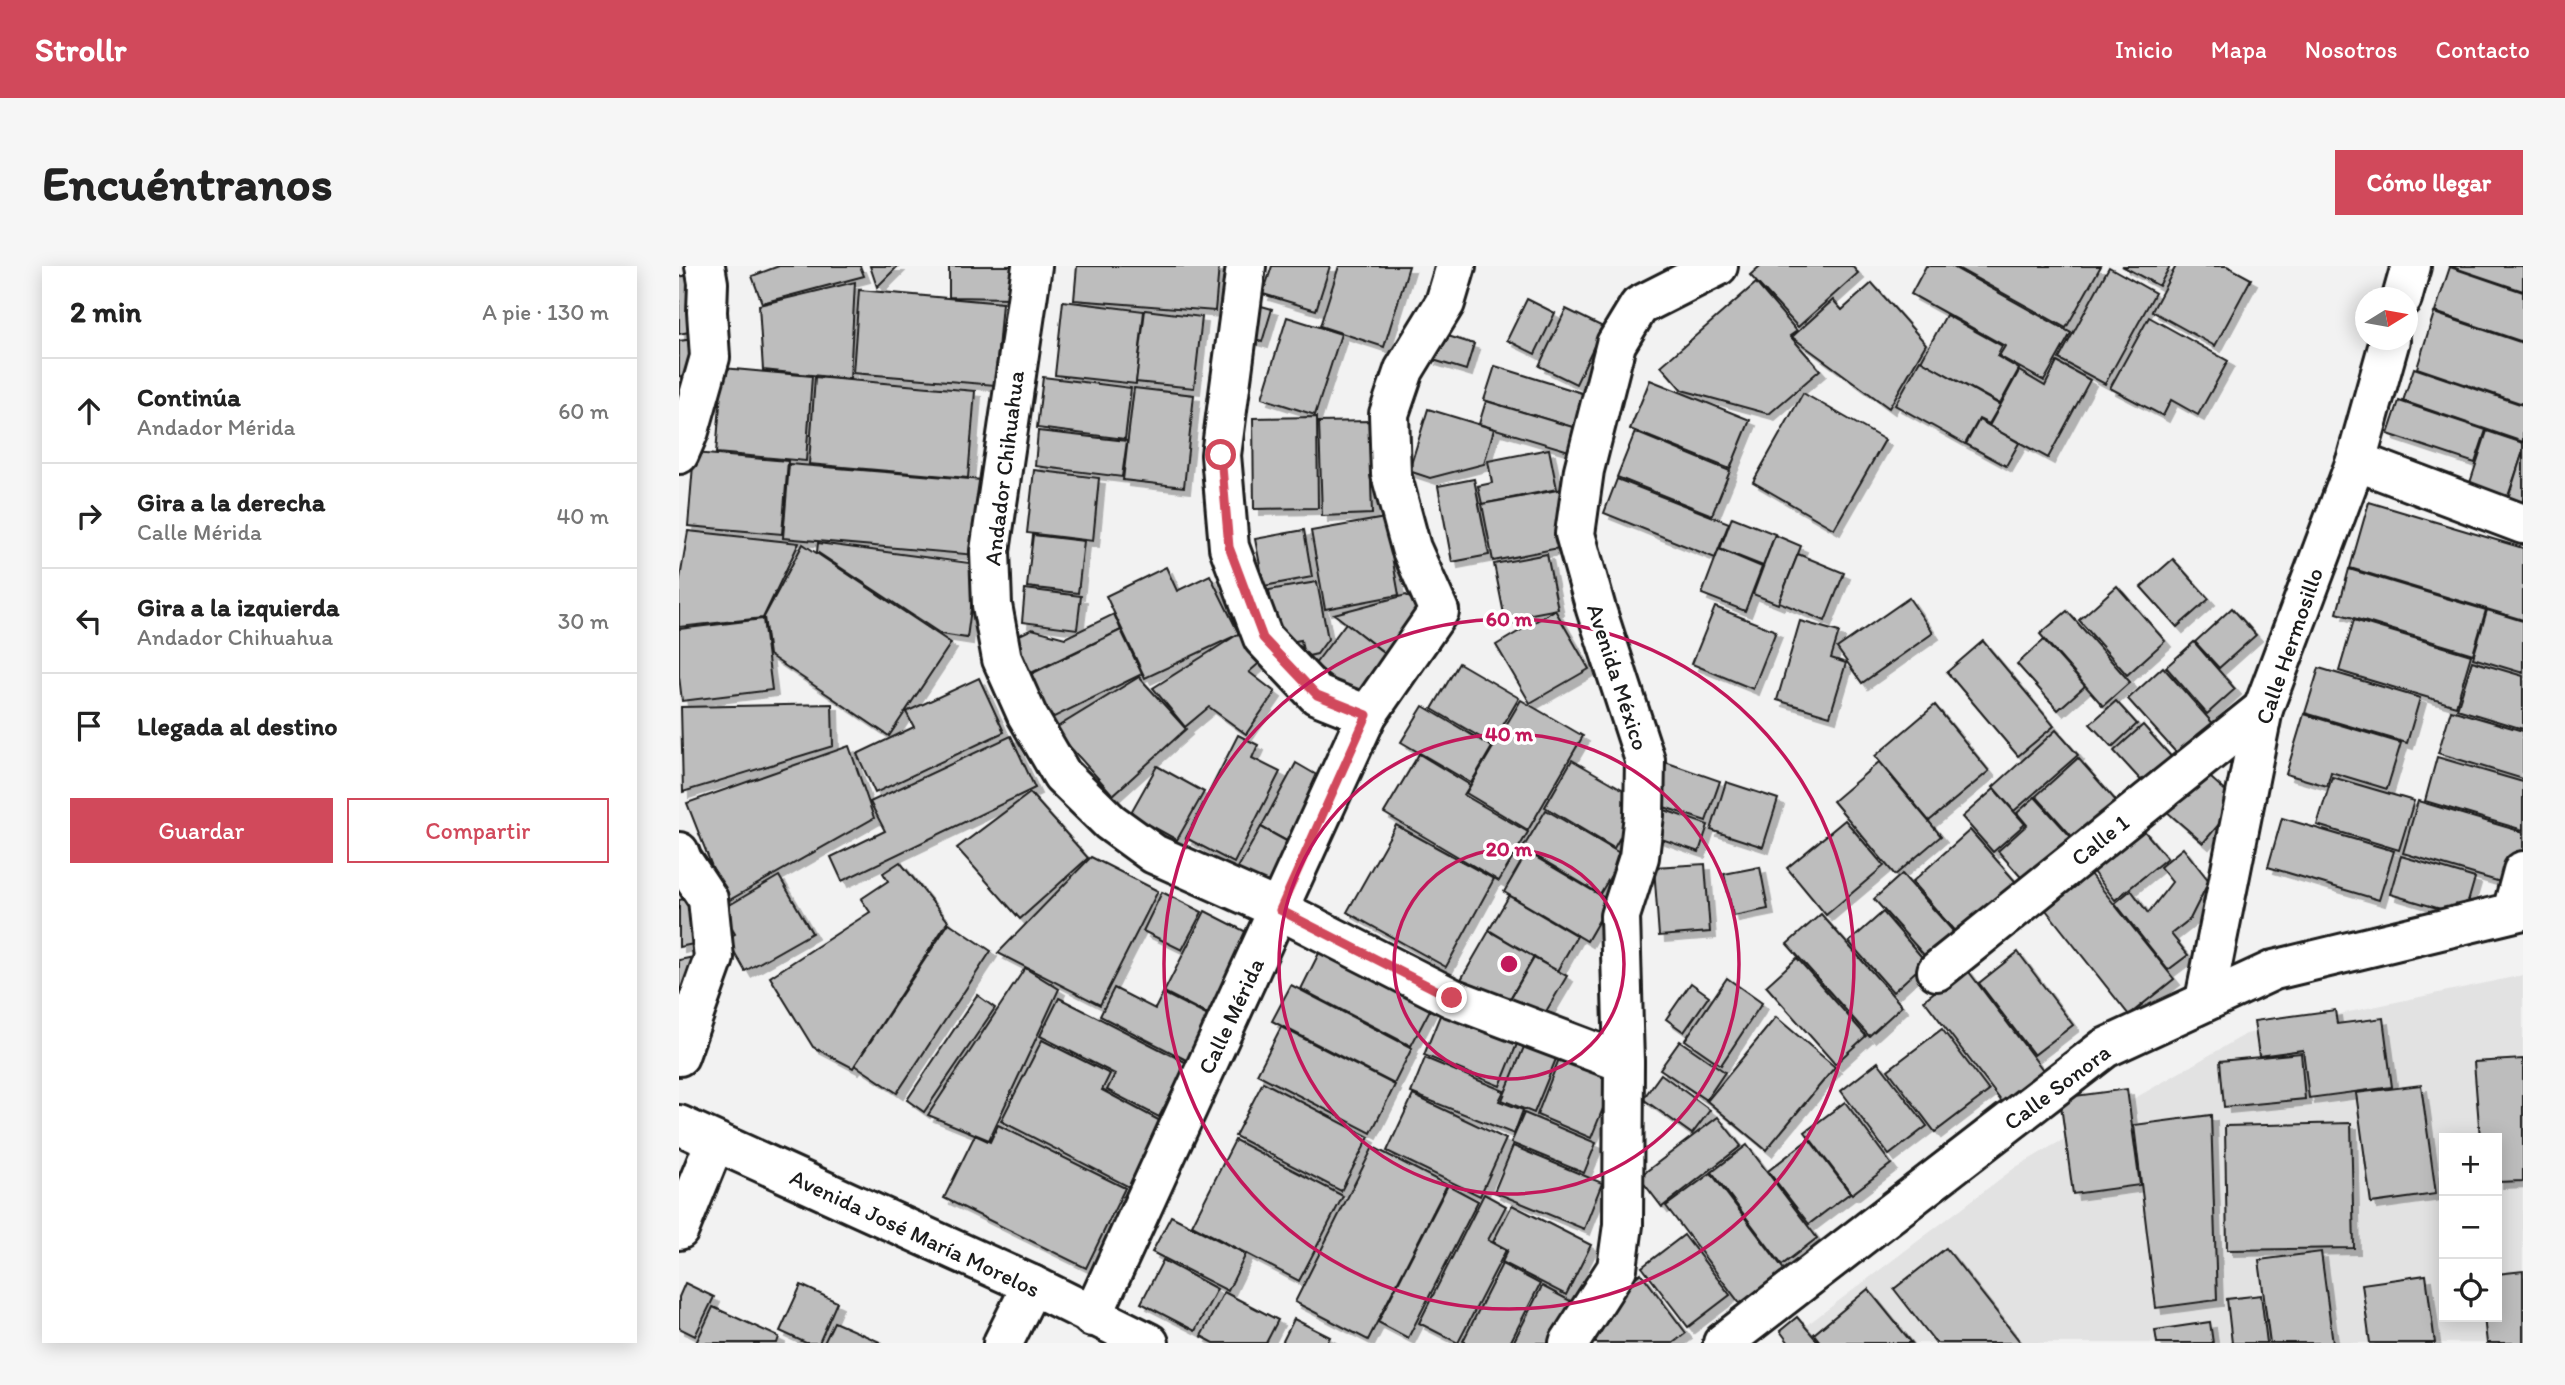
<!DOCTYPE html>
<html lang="es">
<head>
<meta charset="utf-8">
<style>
  body { margin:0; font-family:Itim,sans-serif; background:#f6f6f6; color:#222 }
  .controls { position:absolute; right:21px; bottom:21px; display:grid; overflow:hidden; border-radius:0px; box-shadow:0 4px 18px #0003 }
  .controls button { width:63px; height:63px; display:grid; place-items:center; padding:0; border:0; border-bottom:2px solid #e0e0e0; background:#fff; color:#222; font:35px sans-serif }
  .compass { position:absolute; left:1676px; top:21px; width:63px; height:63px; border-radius:50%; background:#fff; box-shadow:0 4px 18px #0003; rotate:79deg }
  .stop { position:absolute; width:21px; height:21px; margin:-16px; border:5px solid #d1495b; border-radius:50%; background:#fff }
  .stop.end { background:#d1495b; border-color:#fff; box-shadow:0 2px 7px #0008 }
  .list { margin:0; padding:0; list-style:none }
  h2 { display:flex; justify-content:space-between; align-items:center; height:91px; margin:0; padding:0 28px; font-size:30px }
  h2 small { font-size:23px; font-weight:400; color:#767676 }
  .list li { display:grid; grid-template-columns:46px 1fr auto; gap:21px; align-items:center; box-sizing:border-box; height:105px; padding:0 28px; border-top:2px solid #e0e0e0 }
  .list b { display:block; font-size:26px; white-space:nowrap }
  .list p { margin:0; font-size:23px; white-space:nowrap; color:#767676 }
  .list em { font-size:23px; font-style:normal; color:#767676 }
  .actions { display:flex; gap:14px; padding:21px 28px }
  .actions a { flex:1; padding:16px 0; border:2px solid #d1495b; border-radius:0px; text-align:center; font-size:24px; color:#d1495b }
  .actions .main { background:#d1495b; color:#fff }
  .icon { flex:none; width:38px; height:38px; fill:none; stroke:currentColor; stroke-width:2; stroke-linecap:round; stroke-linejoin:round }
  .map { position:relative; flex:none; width:1844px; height:1077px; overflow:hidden; border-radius:0px }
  header { display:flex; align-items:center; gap:42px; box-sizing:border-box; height:98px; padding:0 35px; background:#d1495b; color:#fff }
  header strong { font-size:33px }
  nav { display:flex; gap:38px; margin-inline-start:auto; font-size:24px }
  .intro { display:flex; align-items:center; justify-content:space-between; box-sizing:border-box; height:168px; padding:0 42px }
  h1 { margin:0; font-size:49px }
  .button { padding:18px 32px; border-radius:0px; background:#d1495b; color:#fff; font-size:24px; font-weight:700 }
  main { display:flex; gap:42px; padding:0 42px }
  aside { flex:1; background:#fff; border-radius:0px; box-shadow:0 4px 18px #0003 }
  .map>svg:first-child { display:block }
  .built { fill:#e2e2e2; fill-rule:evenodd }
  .building { fill:#bdbdbd; stroke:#1c1c1c; stroke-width:2; filter:url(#shadow) }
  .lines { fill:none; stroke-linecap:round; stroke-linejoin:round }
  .minor-casing { stroke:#1c1c1c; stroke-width:44 }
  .major-casing { stroke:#1c1c1c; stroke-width:44 }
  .minor { stroke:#fff; stroke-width:38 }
  .major { stroke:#fff; stroke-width:38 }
  .route { stroke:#d1495b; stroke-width:9 }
  .ring { fill:none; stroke:#c2185b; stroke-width:3.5 }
  .labels { text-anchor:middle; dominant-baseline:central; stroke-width:7; stroke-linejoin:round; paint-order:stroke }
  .street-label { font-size:23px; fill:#1c1c1c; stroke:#fff }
  .centre { fill:#c2185b; stroke:#fff; stroke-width:3.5 }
  .ring-label { font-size:21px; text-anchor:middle; font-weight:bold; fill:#c2185b; stroke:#fff; stroke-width:7; stroke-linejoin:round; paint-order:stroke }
</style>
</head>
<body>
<header>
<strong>Strollr</strong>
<nav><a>Inicio</a><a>Mapa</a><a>Nosotros</a><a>Contacto</a></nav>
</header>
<div class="intro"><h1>Encuéntranos</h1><a class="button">Cómo llegar</a></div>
<main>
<aside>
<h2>2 min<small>A pie · 130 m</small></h2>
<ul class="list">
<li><svg class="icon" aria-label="ahead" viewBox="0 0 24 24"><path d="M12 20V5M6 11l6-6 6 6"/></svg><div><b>Continúa</b><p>Andador Mérida</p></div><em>60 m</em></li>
<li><svg class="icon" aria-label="right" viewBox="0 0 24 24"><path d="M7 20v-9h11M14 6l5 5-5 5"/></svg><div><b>Gira a la derecha</b><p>Calle Mérida</p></div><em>40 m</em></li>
<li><svg class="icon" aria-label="left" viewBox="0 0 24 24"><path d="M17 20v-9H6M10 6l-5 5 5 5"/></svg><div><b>Gira a la izquierda</b><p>Andador Chihuahua</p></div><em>30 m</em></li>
<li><svg class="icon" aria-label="arrive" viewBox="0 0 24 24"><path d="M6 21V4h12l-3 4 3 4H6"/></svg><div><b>Llegada al destino</b></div></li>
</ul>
<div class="actions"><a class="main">Guardar</a><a>Compartir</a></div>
</aside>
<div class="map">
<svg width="1844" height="1077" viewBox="0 0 1844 1077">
  <defs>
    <filter id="shadow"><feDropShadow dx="6" dy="6" stdDeviation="0" flood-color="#0004"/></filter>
  </defs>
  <rect width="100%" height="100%" fill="#f2f2f2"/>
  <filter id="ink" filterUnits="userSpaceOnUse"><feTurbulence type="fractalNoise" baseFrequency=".0143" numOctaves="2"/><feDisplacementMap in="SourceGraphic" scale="14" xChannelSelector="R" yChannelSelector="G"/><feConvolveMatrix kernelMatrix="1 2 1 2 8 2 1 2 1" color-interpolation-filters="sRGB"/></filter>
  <g filter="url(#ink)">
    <path class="built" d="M1844,709V1077H1104L1337,901L1567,768ZM1765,872H1818V1051H1765Z"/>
    <g class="building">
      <polygon points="100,0 181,0 185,10 83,37 73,10"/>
      <polygon points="191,0 219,0 198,21"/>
      <polygon points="270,0 335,0 334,32 270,31"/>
      <polygon points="398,0 540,0 536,45 395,34"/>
      <polygon points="593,0 651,0 637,44 584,28"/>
      <polygon points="660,0 730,0 705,81 641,60"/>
      <polygon points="1081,0 1173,0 1179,7 1119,61 1071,9"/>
      <polygon points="1247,0 1272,0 1392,67 1365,115 1320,90 1326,80 1232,28"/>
      <polygon points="1275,0 1422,0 1387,62"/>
      <polygon points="1443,0 1491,0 1480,20"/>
      <polygon points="1497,0 1548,0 1572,13 1536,80 1473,45"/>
      <polygon points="1770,0 1844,0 1844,25"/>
      <polygon points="1430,1 1476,27 1426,118 1380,93"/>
      <polygon points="1771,1 1844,26 1844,76 1756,46"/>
      <polygon points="9,9 20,64 0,68 0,11"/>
      <polygon points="176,16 171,113 84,104 80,39"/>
      <polygon points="1077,17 1118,65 1111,70 1141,104 1090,148 1003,124 982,100"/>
      <polygon points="1193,17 1247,78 1210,142 1113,71 1154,34 1163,44"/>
      <polygon points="180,24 323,37 316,119 174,107"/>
      <polygon points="848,33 876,47 856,88 828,74"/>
      <polygon points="384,35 465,45 457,118 376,109"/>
      <polygon points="572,37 593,43 583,76 562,70"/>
      <polygon points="887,43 924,61 897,118 860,100"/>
      <polygon points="466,44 523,51 515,122 457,116"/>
      <polygon points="1755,47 1844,77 1844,138 1738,102"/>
      <polygon points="1267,49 1323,80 1318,90 1340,103 1321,138 1242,95"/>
      <polygon points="608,51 662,68 636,149 583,132"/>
      <polygon points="1470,51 1549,95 1519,149 1492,134 1484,150 1431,122"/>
      <polygon points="759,67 795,78 787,104 751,93"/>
      <polygon points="15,73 8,112 0,110 0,75"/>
      <polygon points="1241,94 1321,139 1310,158 1300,153 1286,178 1216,139"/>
      <polygon points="1378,96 1411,114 1369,192 1310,160 1340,105 1366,120"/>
      <polygon points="816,100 909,129 899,163 805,134"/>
      <polygon points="44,102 133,110 127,195 37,187"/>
      <polygon points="1735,102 1844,139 1844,176 1724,135"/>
      <polygon points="136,111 296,125 289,212 130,198"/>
      <polygon points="364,111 452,122 446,173 358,162"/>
      <polygon points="971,114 1071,154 1051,203 951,163"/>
      <polygon points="455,122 515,129 505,221 444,214"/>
      <polygon points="1124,127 1206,174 1155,263 1074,216"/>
      <polygon points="807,135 897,162 890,185 800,158"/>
      <polygon points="1720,135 1807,164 1796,197 1709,168"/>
      <polygon points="749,143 815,163 805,198 751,212 730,205"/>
      <polygon points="638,151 639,242 575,243 574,152"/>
      <polygon points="1300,154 1340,177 1327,200 1287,178"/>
      <polygon points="690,155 693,248 643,250 640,156"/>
      <polygon points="359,165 448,175 443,211 356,200"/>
      <polygon points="1808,165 1844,177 1844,186 1826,239 1788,226"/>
      <polygon points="956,166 1051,205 1033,249 938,211"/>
      <polygon points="870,183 878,223 803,238 799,220 813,217 809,195"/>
      <polygon points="1844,185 1844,245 1827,239"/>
      <polygon points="15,187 109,195 103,268 9,260"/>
      <polygon points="110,198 303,214 297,289 104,272"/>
      <polygon points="355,204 420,212 414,275 348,267"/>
      <polygon points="795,213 810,289 773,296 759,220"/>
      <polygon points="938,213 1050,257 1036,292 925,247"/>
      <polygon points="884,223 895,279 814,295 803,238"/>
      <polygon points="1690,236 1844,282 1844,354 1671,302"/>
      <polygon points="1053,251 1096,268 1084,300 1041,283"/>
      <polygon points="706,252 720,329 646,343 632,265"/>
      <polygon points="625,264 633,311 585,320 576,273"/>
      <polygon points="9,265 120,277 84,352 0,361 0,318"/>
      <polygon points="354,269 405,275 399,327 348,321"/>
      <polygon points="1096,269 1122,280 1099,338 1074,328"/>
      <polygon points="139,277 298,298 288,372 262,368 138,286"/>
      <polygon points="124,278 272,377 210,470 90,389 85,351"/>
      <polygon points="1040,283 1083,301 1066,345 1023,328"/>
      <polygon points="868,288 879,343 826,353 815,298"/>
      <polygon points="1119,288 1165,307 1146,355 1100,336"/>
      <polygon points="1494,293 1530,333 1498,361 1462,321"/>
      <polygon points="487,301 498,325 531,309 560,368 466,412 427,330"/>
      <polygon points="1670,303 1807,344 1794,388 1658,347"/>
      <polygon points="638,316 649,373 638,388 625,391 622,374 599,378 590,324"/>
      <polygon points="1438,320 1486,375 1448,409 1400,354"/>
      <polygon points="346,323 402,330 398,363 343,356"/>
      <polygon points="727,329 755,351 720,398 655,348"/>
      <polygon points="1230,332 1254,367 1183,417 1158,382"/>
      <polygon points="1036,341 1097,365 1074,423 1013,398"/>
      <polygon points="1553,342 1577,369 1540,402 1516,376"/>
      <polygon points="876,344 910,403 851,437 817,379"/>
      <polygon points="1808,344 1844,355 1844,407 1794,392"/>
      <polygon points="1388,345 1451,416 1424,440 1361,368"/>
      <polygon points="435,348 442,364 350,408 332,373 353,363 386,372"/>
      <polygon points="84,353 93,424 3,435 0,410 0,363"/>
      <polygon points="1675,354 1792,389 1777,440 1660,405"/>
      <polygon points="1121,355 1160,366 1152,392 1167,397 1151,450 1098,434"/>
      <polygon points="667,357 719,398 688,439 636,398"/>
      <polygon points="442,364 463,408 371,453 350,409"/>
      <polygon points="564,365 586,392 570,406 596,426 567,468 530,441 506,461 474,422"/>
      <polygon points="1365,374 1406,420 1379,444 1338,398"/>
      <polygon points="1304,375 1375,460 1339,490 1268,406"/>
      <polygon points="1515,376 1556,423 1528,448 1487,401"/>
      <polygon points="1793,395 1844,410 1844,463 1778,443"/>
      <polygon points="780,397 840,432 813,478 753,443"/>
      <polygon points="1484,401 1537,461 1502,492 1449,433"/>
      <polygon points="1640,402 1741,432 1728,477 1626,447"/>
      <polygon points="460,411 507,463 434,529 375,463"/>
      <polygon points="300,412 325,466 196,527 178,488 235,461 227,446"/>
      <polygon points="842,434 904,470 849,564 787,527"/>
      <polygon points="1437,435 1458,458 1433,481 1411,458"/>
      <polygon points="153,438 154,480 4,526 2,441"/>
      <polygon points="1256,439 1310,505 1250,555 1196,490"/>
      <polygon points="744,440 813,481 792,517 722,476"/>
      <polygon points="1772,444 1844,465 1844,513 1759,487"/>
      <polygon points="1625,448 1722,477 1708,523 1652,506 1648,520 1607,508"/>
      <polygon points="1464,459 1496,495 1468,521 1435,485"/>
      <polygon points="1377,464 1399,489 1335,545 1314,521"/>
      <polygon points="559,469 579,479 573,492 601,506 555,597 507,572"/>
      <polygon points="332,470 356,522 163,615 152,591 206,565 191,536"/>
      <polygon points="170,480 195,552 47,636 8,537"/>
      <polygon points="740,488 791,519 785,529 849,566 820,615 705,547"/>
      <polygon points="1758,491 1844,516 1844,564 1746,535"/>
      <polygon points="1399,492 1446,545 1404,583 1357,530"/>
      <polygon points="893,494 962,534 935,582 866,541"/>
      <polygon points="986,496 1041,515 1027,555 973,537"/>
      <polygon points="1200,496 1262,570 1216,609 1154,535"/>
      <polygon points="617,497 648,515 613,578 582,561"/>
      <polygon points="478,500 525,526 498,574 451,548"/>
      <polygon points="1523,504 1559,536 1524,577 1487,545"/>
      <polygon points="1653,511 1735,535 1720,584 1638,559"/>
      <polygon points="1047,516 1099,533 1084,581 1032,564"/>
      <polygon points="1315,523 1346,558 1314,586 1283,551"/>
      <polygon points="351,527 409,592 341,653 278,582"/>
      <polygon points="1356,531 1402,582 1354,625 1319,585 1348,559 1338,547"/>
      <polygon points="1739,535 1844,566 1844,589 1835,620 1724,587"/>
      <polygon points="977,541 1029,559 1020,586 968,568"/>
      <polygon points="867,544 944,589 921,628 844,582"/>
      <polygon points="1603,552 1715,585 1700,634 1589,601"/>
      <polygon points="1166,554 1205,600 1147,649 1108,602"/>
      <polygon points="717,559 815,613 767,701 668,646"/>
      <polygon points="582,561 620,582 595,629 556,607"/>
      <polygon points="1462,561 1488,592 1436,634 1411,602"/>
      <polygon points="1291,564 1343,623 1285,676 1233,616"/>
      <polygon points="1504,582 1530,615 1511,653 1492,668 1509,689 1489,704 1436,637 1452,624 1469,647 1493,616 1481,601"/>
      <polygon points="848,586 931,635 908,675 825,626"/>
      <polygon points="1722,590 1796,612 1785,650 1711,628"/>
      <polygon points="412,591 479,625 421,739 319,687"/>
      <polygon points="221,596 269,655 174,802 134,781 91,711 191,646 182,633 209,615 204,607"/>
      <polygon points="1026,598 1031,666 980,670 975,601"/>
      <polygon points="1081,601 1089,643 1054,650 1045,608"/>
      <polygon points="1223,608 1282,674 1254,699 1195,633"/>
      <polygon points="1411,608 1495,713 1450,749 1367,644"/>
      <polygon points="100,610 133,667 66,705 48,673 56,668 42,644"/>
      <polygon points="483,626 523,646 503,684 464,665"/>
      <polygon points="830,630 898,670 878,705 810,664"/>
      <polygon points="13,631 24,676 0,681 0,634"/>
      <polygon points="526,645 581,673 540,754 485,726"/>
      <polygon points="1204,646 1247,696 1214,726 1170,676"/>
      <polygon points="1142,648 1223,740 1190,770 1108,678"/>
      <polygon points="270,657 312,685 218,827 176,799"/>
      <polygon points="810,665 855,691 825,743 780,717"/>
      <polygon points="643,681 754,738 732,780 622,723"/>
      <polygon points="1339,686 1394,759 1355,789 1300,717"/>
      <polygon points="15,691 20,716 0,761 0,694"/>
      <polygon points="855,692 888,710 859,759 827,740"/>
      <polygon points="1118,692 1187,770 1156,798 1087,720"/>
      <polygon points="346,702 380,723 310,874 249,849"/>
      <polygon points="1287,702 1364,804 1323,836 1245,734"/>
      <polygon points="1048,712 1083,737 1042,799 1006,774"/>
      <polygon points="1012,717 1030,730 1005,766 987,753"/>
      <polygon points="612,719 733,782 715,818 593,755"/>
      <polygon points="435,722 476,743 484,727 543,757 521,801 421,750"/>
      <polygon points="298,729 316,742 245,846 228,834"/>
      <polygon points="380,732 508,797 480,851 428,824 436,808 361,770"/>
      <polygon points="1656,744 1658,758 1704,752 1713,821 1630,832 1624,784 1580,790 1575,755"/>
      <polygon points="762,747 838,778 821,820 745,789"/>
      <polygon points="1097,751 1156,801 1087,884 1028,835"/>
      <polygon points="602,761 716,819 692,867 578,808"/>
      <polygon points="1263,763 1310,825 1256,866 1209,804"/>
      <polygon points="363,774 431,808 423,824 487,858 454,923 322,855"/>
      <polygon points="1001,775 1046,806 1027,834 981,803"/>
      <polygon points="847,776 879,788 855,847 823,834"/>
      <polygon points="1622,787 1626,833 1545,841 1541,795"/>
      <polygon points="882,788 937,810 912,872 858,849"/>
      <polygon points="746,792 825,825 820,835 844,844 835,868 732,827"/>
      <polygon points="1844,793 1844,915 1818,916 1818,872 1801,872 1795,796"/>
      <polygon points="1199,796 1248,860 1210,889 1162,825"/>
      <polygon points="982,808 1031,844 1013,868 964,833"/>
      <polygon points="584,816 690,871 662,925 556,870"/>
      <polygon points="1742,819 1757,928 1692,937 1677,827"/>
      <polygon points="1448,823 1461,919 1394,928 1381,832"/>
      <polygon points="734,829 827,873 801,930 708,885"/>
      <polygon points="1166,836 1212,898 1173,928 1126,866"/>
      <polygon points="845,847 917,877 905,907 832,877"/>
      <polygon points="1532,849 1538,1034 1477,1042 1455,859"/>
      <polygon points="1039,851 1062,880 983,941 960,911"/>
      <polygon points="1672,857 1675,982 1548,984 1546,860"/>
      <polygon points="319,859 446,922 407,1002 265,932 296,869 311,876"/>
      <polygon points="1130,873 1171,927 1130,958 1089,905"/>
      <polygon points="556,874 664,930 620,1015 513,959"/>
      <polygon points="1068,879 1138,972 1103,999 1033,906"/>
      <polygon points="834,880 923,917 905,963 815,926"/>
      <polygon points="694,881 768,919 689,1074 616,1036"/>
      <polygon points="1032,907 1106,1005 1062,1039 987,940"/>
      <polygon points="769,919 799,935 729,1072 699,1056"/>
      <polygon points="805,928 827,940 809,974 827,984 779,1077 740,1057"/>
      <polygon points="833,939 912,979 887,1029 823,996 829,984 814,976"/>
      <polygon points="492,950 567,988 549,1025 473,986"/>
      <polygon points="1005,969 1051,1029 1009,1061 963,1001"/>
      <polygon points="1267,982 1342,1077 1257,1077 1215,1023"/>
      <polygon points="1642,986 1654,1077 1591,1077 1580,994"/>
      <polygon points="484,994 538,1023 516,1065 462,1037"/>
      <polygon points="823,998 861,1018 831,1077 788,1077 784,1075"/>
      <polygon points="1844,1005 1844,1077 1808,1077 1805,1051 1818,1051 1818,1008"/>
      <polygon points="962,1007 1007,1067 994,1077 911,1077 933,1030"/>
      <polygon points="1747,1009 1756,1077 1691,1077 1683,1018"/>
      <polygon points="6,1017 35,1031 16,1070 0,1062 0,1031"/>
      <polygon points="122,1019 158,1036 140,1077 127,1077 101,1065"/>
      <polygon points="863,1020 899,1039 880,1077 834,1077"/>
      <polygon points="1189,1023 1233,1077 1142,1077 1135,1068"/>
      <polygon points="545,1026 599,1054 587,1077 535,1077 522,1070"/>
      <polygon points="1582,1029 1588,1077 1553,1077 1548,1033"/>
      <polygon points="34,1041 100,1071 98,1077 17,1077"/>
      <polygon points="1118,1051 1140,1077 1110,1077 1101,1065"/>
      <polygon points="615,1053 651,1071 648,1077 603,1077"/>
      <polygon points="155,1056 201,1076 200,1077 145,1077"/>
      <polygon points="1531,1056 1534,1077 1478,1077 1476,1064"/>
    </g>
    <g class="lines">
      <defs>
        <g id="minor">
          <polyline points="353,0 311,285 313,339 323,393 348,449 383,509 431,556 475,588 601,644 773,732 945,797"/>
          <polyline points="567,0 542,189 550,281 584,372 638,429 688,449"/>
          <polyline points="1723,32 1732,0"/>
          <polyline points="0,188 10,165 31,91 28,46 29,17 26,0"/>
          <polyline points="1677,195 1844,258"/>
          <polyline points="0,586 3,594 29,633 35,692 0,790"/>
          <polyline points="1833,646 1844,605"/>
          <polyline points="1258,705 1584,443"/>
          <polyline points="1526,734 1584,443 1677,195 1711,74"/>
          <polyline points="0,964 36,876"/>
          <polyline points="413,1051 688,449 760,345 732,282 712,208 710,148 725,104 766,37 777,0"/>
          <polyline points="324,1077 353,1019"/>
          <polyline points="890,1077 938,1002 944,959 945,797 941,650 960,591 965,549 966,494 917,343 896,268 905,204 937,78 960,40 1039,0"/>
          <polyline points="1044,1077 1426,782 1595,704 1844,644"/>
        </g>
        <polyline id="major" points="0,859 353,1019 470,1077"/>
      </defs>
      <use href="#minor" class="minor-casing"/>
      <use href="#major" class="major-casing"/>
      <use href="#minor" class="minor"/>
      <use href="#major" class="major"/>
    </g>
  </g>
  <g class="lines" filter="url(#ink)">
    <polyline class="route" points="542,189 550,281 584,372 638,429 688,449 601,644 773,732"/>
  </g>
  <g class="ring">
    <circle cx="830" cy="698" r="115"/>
    <circle cx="830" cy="698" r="230"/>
    <circle cx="830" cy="698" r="345"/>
  </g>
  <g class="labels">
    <g class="street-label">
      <text transform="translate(325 202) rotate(-83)">Andador Chihuahua</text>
      <text transform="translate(1610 380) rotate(-71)">Calle Hermosillo</text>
      <text transform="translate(939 411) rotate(72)">Avenida México</text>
      <text transform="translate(1421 574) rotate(-39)">Calle 1</text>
      <text transform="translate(552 750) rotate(-65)">Calle Mérida</text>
      <text transform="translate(1378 821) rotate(-37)">Calle Sonora</text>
      <text transform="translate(236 967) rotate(25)">Avenida José María Morelos</text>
    </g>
  </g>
  <circle cx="830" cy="698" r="10" class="centre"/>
  <g class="ring-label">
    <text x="830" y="360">60 m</text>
    <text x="830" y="475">40 m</text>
    <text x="830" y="590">20 m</text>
  </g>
</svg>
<div class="controls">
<button>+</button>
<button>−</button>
<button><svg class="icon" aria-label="locate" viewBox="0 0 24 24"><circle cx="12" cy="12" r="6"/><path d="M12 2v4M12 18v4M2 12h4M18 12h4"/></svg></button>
</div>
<svg class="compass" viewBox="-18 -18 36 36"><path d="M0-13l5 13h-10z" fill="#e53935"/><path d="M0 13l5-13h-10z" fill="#767676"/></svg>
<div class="stop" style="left:542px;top:189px"></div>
<div class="stop end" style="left:773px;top:732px"></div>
</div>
</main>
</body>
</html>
